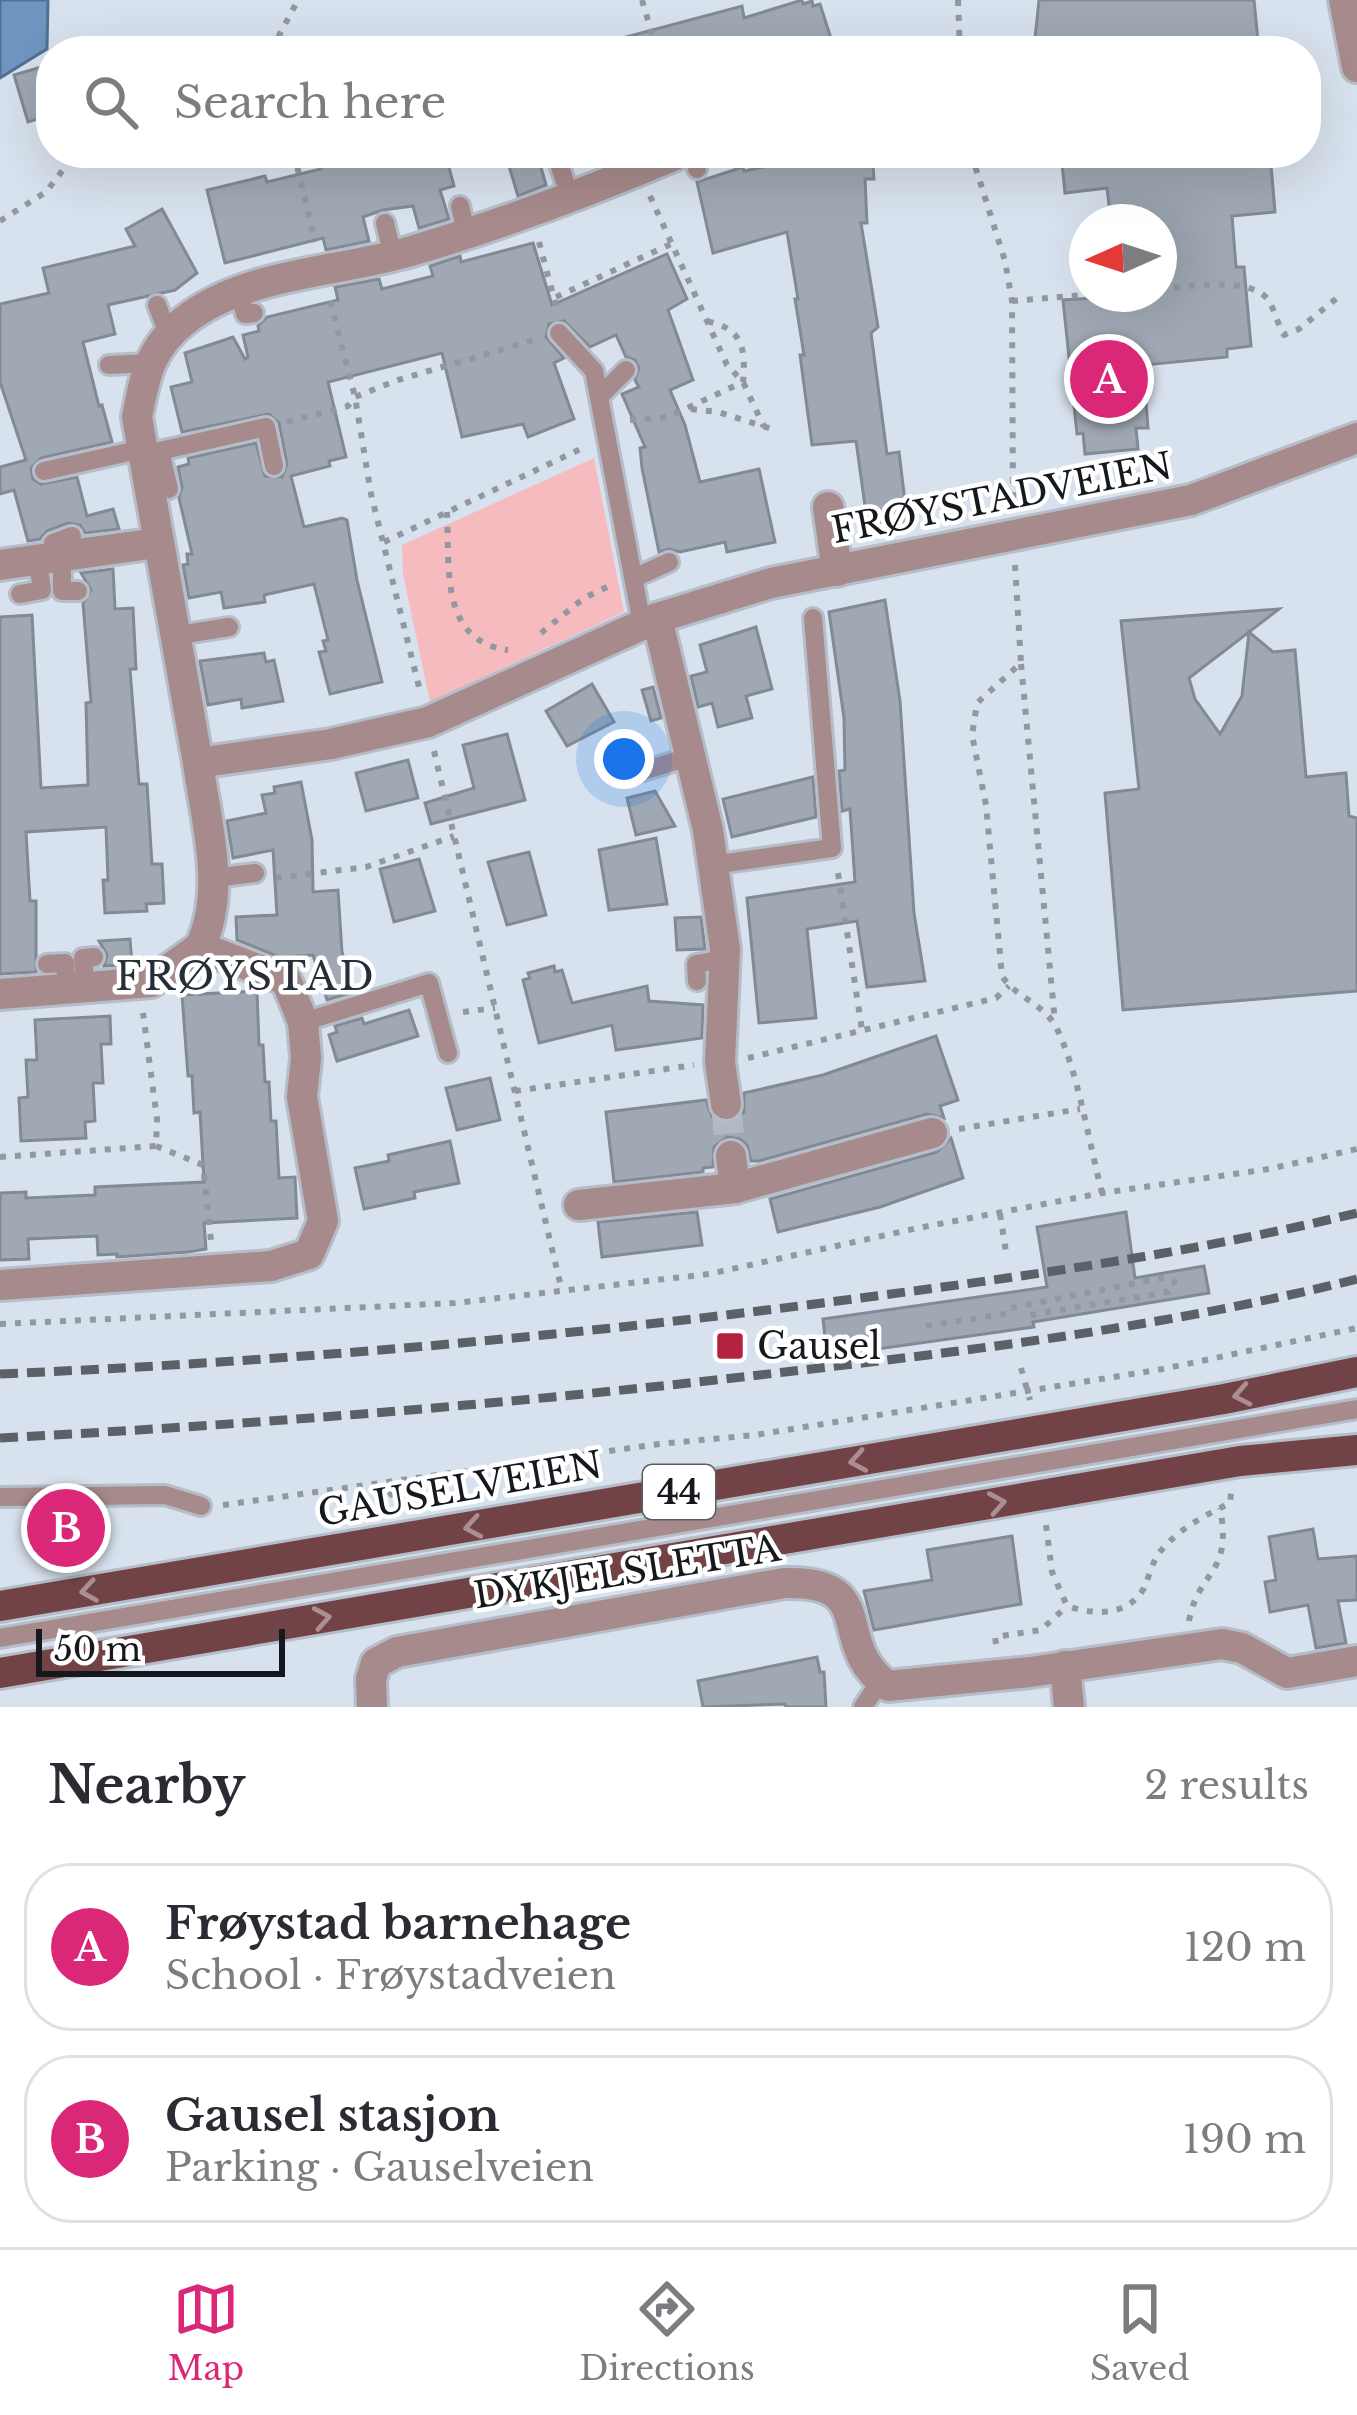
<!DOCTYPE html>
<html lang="en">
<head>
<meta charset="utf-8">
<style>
  body { margin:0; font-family:"Libre Baskerville",serif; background:#f2f2f3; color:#2b2b33 }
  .compass { position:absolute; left:1069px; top:204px; width:108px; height:108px; border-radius:50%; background:#fff; box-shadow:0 12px 48px #0002; rotate:267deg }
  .scale { position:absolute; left:36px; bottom:30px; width:249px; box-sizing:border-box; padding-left:12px; border:6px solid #15181c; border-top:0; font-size:33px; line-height:42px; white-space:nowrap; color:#15181c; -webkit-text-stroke:9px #fff; paint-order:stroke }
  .you { position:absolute; left:624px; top:759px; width:42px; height:42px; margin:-30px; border:9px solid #fff; border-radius:50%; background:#1a73e8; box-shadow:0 0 0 18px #1a73e833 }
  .badge { display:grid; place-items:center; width:78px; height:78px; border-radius:50%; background:#db2777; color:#fff; font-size:39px; font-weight:700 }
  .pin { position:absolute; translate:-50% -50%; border:6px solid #fff; box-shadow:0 3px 12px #0006 }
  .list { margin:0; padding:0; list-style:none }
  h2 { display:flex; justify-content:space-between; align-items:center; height:156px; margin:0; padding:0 48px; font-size:51px }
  h2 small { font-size:39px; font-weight:400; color:#7c7c81 }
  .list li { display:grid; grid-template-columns:78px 1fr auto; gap:36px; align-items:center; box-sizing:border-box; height:168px; margin:0 24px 24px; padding:0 24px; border:3px solid #e1e1e2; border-radius:48px }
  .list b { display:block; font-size:45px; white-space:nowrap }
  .list p { margin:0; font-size:39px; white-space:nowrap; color:#7c7c81 }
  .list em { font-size:39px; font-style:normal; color:#7c7c81 }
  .icon { flex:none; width:66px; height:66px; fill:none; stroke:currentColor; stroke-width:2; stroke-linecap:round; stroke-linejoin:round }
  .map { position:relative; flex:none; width:1357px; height:1707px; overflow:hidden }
  .search { position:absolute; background:#fff; box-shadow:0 12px 48px #0002; left:36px; right:36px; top:36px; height:132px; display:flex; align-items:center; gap:30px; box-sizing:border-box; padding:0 42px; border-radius:48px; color:#7c7c81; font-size:45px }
  .sheet { height:540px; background:#fff }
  nav { display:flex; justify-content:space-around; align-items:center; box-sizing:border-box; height:168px; border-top:3px solid #e1e1e2; background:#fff; font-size:33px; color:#7c7c81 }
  nav a { display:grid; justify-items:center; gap:6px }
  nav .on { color:#db2777 }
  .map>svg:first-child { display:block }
  .green { fill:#f5bbbe }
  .water { fill:#6f96c1; stroke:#547090; stroke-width:3 }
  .building { fill:#9fa8b3; stroke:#818a95; stroke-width:3 }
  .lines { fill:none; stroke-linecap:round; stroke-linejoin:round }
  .street-tunnel { stroke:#b1bac4; stroke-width:30; stroke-dasharray:30 15; stroke-linecap:butt }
  .lane-casing { stroke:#b5bec8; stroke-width:24 }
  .street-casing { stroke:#b5bec8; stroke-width:36 }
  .primary-casing { stroke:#b5bec8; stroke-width:36 }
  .path { stroke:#9198a1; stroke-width:6; stroke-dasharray:6 9; stroke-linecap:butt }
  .lane { stroke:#a78a8b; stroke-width:18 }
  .street { stroke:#a78a8b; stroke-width:30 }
  .primary { stroke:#724346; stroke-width:30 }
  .rail { stroke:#5b6167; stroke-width:9; stroke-dasharray:18 9; stroke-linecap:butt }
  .oneway { stroke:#aa8e90 }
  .poi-dot { fill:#b42241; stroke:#fff; stroke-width:4.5 }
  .labels { text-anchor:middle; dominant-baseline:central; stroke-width:9; stroke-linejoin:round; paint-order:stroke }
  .shield { fill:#fff; stroke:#5b5d60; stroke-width:3 }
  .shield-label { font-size:33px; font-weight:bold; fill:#15181c }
  .street-label { font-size:36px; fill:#15181c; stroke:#fff }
  .poi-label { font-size:36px; fill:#15181c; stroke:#fff; text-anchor:start }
  .neighbourhood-label { font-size:39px; letter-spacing:3px; fill:#272e37; stroke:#fff }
</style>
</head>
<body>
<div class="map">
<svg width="1357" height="1707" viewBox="0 0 1357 1707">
  <rect width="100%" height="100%" fill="#d8e2ee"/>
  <polygon class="green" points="594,458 624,612 430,702 403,574 402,545"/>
  <polygon class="water" points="0,0 48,0 47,49 0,78"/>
  <g class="building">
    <polygon points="802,0 803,4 812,1 813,6 820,4 835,51 608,51 607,42 742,6 744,18"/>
    <polygon points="1039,0 1254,0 1259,51 1034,48"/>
    <polygon points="51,64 51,115 28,122 14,75"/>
    <polygon points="318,153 445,153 454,186 440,190 449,219 419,228 413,206 383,210 363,217 369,241 326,250 323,238 225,263 207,190 265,176 267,182 321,169"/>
    <polygon points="505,153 537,153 546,185 518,196"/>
    <polygon points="812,153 872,153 874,179 865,179 867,223 861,223 878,327 871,333 887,454 899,452 908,526 869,535 856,441 812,445 800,355 804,355 795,299 798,299 787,232 713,253 697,182 743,167 744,171 812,157"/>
    <polygon points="1061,153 1270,153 1275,212 1232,216 1236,267 1244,267 1251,346 1227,349 1227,357 1143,365 1148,428 1136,428 1138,449 1085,454 1083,433 1077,434 1063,300 1159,294 1159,222 1111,222 1107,188 1065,193"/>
    <polygon points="162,209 197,273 175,290 108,305 115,334 83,342 99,406 102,405 112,442 41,458 31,468 33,479 41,484 77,477 87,516 113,509 119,529 85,533 80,525 68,523 47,531 40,539 28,541 14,490 0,494 0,467 26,460 0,382 0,304 49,293 43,268 135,246 126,229"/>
    <polygon points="533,243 552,305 667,254 687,299 668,310 693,380 670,390 685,425 700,482 759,469 775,542 727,552 725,542 680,552 669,549 659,552 642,468 640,448 645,447 622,394 639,387 635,380 639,368 635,360 626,357 616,335 590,347 564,321 549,324 546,337 564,358 554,363 574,419 528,437 523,424 462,437 442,353 328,382 346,457 329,461 330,466 291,476 304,527 342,518 347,520 357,580 382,682 330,694 319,652 326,651 323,641 328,640 314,584 264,595 265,602 224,608 221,592 189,598 183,565 188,564 187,554 192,554 179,498 182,487 178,467 189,464 188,458 256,443 265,476 282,477 287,464 279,423 269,414 182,432 171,387 192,382 185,353 233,337 245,359 248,357 243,335 259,331 258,326 267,317 338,300 335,287 379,279 382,289 433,276 430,266 460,256 461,262"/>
    <polygon points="113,569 115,609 133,608 136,669 130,669 139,784 147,784 152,864 162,864 164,903 146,904 147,911 105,913 103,880 108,880 106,827 26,832 30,901 36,901 36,972 0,974 0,617 32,615 41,788 88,785 86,703 91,702 83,603 91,590 81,573"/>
    <polygon points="885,600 900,701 914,913 925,981 867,987 857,921 807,929 816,1018 759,1023 747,898 855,882 850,809 842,811 839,771 845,770 844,718 829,612"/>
    <polygon points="1279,609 1189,678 1195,699 1220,734 1242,696 1249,632 1273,652 1295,650 1306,777 1346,773 1349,816 1357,818 1357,991 1123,1010 1105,793 1139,789 1121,621"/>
    <polygon points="756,627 772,689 746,696 752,718 718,727 712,703 698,707 691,676 707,672 700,645"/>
    <polygon points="264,653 266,662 274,660 283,701 242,708 241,699 208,705 200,661"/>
    <polygon points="592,684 614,722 567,746 546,711"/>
    <polygon points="653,687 661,718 651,721 642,690"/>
    <polygon points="507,734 525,800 431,824 425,803 474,788 463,745"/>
    <polygon points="408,760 418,798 366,811 356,773"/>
    <polygon points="813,777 816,817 732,837 723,799"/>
    <polygon points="301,782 312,840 313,892 338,890 342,952 354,992 327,1000 313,955 279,957 237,940 236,917 277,915 273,850 233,858 227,821 266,813 262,795 275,793 274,787"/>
    <polygon points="655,791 675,826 636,835 627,798"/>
    <polygon points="656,838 667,904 609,910 599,850"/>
    <polygon points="529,852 546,915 507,925 488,862"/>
    <polygon points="419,859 435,911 394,922 380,869"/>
    <polygon points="701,917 705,949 677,950 675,918"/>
    <polygon points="130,939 132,964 104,966 107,955 99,941"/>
    <polygon points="554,966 555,972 562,970 572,1003 647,986 649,1001 703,1005 702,1038 616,1050 612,1025 539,1043 523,980 530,978 528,973"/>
    <polygon points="257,991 259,1045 263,1045 265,1082 269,1082 271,1121 276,1121 279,1178 295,1177 297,1218 204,1223 206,1249 188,1252 117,1257 117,1254 98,1255 97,1236 28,1239 29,1259 0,1260 0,1193 26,1192 26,1198 95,1195 95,1187 204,1182 200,1112 194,1113 192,1076 188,1076 182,995"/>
    <polygon points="409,1010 418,1036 337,1061 329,1035 337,1032 335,1026 362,1018 364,1024"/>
    <polygon points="110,1016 111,1044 101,1044 103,1083 93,1083 95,1121 85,1122 86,1138 21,1141 19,1098 28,1097 26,1060 37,1060 35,1020"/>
    <polygon points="936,1036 958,1100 940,1106 944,1118 927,1114 759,1161 751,1161 747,1145 740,1139 727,1137 714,1147 713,1167 703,1168 703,1172 614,1182 606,1112 706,1100 712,1117 730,1123 744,1112 744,1093 823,1075"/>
    <polygon points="490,1078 500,1120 457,1130 446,1088"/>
    <polygon points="951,1138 963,1178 880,1207 778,1232 770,1199 937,1152"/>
    <polygon points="450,1141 459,1183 414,1192 415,1198 364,1209 355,1168 389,1161 388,1155"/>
    <polygon points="697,1212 702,1245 602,1257 598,1222"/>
    <polygon points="1126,1212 1135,1278 1204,1266 1209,1293 1033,1322 1034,1327 827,1356 823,1319 1047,1287 1037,1227"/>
    <polygon points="1313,1529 1318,1559 1357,1556 1357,1600 1338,1601 1346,1643 1316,1648 1308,1605 1270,1612 1265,1582 1276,1580 1269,1537"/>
    <polygon points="1012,1536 1021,1604 874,1630 864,1591 932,1580 927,1550"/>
    <polygon points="817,1657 820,1672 824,1672 826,1707 786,1707 785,1704 703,1707 698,1681"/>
  </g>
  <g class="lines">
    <polyline class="street-tunnel" points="726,1104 731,1156"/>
    <defs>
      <g id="lane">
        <polyline points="695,153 697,169"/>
        <polyline points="560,167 570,197"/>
        <polyline points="460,206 466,233"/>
        <polyline points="385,223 393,256"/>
        <polyline points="239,291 245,314 254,313"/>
        <polyline points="157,305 169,336"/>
        <polyline points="559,333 594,371 642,624"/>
        <polyline points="109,365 148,363"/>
        <polyline points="600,396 626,370"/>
        <polyline points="160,451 169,489"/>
        <polyline points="142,455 266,427 274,466"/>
        <polyline points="44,471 142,449"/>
        <polyline points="62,558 62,591 78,591"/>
        <polyline points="55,559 53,543 72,536"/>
        <polyline points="634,578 669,562"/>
        <polyline points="20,594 42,590 38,562"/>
        <polyline points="173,636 229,627"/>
        <polyline points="643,771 692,756"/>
        <polyline points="712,865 832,848 813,618"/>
        <polyline points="214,878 255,873"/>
        <polyline points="47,964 65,963 67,990"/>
        <polyline points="697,981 696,964 725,959"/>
        <polyline points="86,990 83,958 94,957"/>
        <polyline points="303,1022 429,983 448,1053"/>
        <polyline points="0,1497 165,1495 201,1506"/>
        <polyline points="0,1638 1357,1409"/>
        <polyline points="863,1707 881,1680"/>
      </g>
      <g id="street">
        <polyline points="1344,0 1357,67"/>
        <polyline points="828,507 837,571"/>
        <polyline points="0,565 157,543"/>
        <polyline points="657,618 708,830 725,949 720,1062 726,1104"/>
        <path d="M198,763L137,417C145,376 149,349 184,321C245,272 338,273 411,251C503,224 593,190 680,153"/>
        <path d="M200,947C227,890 206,822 198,763L331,744L428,722L657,618L771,583L1191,500L1357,438"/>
        <polyline points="0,994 151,982 200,947 286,980 303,1022 306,1058 302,1097 323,1221 309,1254 271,1266 0,1285"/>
        <polyline points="731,1156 735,1188"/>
        <polyline points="579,1205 735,1188 932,1133"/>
        <polyline points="1065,1666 1069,1707"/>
        <path d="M372,1707L371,1679L376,1663L397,1652L784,1583C882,1580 828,1644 888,1686L1030,1672L1222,1644L1242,1648L1287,1673L1357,1661"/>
      </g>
      <g id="primary">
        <polyline points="0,1606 1224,1399 1357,1372"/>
        <polyline points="0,1673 1240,1461 1357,1450"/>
      </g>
    </defs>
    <use href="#lane" class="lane-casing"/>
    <use href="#street" class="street-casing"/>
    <use href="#primary" class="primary-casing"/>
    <g class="path">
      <polyline points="642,0 657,51"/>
      <polyline points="958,0 960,51"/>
      <polyline points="228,51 275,43"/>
      <polyline points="276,51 275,43 298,0"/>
      <polyline points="294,153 315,242"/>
      <polyline points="971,153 1005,261 1012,301 1013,504"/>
      <polyline points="650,196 727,365 743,382 764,427"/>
      <polyline points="0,221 46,192 76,153"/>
      <polyline points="539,242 557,310"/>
      <path d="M1159,289C1185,287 1253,275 1269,301C1275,311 1278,325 1284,335L1299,329L1337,298"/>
      <polyline points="556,297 671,244"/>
      <polyline points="330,301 355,397 371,494 420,691"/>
      <polyline points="1012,301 1095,294"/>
      <polyline points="691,409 718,412 772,429"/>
      <path d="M630,420L668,417L743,382C746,349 743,328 706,321"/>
      <polyline points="287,422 348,406 355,397 398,380 534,340"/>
      <path d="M447,512C450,567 439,641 508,650"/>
      <polyline points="384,542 587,446"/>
      <path d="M1015,565L1021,663L977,703L972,735L986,805L1002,976C1015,997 1043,1003 1056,1027C1077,1067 1090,1147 1102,1193"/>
      <polyline points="541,633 584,598 609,586"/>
      <polyline points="1021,664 1055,1022"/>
      <polyline points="434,751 562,1291"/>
      <polyline points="838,873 862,1030"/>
      <polyline points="276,878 366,867 454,836"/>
      <polyline points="463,1012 495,1008"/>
      <polyline points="748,1058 996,998 1009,986"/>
      <polyline points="515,1091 694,1065"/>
      <polyline points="959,1129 1080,1109"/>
      <polyline points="156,1146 203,1165 211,1241"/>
      <polyline points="0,1157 156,1146 157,1119 143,1013"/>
      <polyline points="1000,1214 1006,1252"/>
      <polyline points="1011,1308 1167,1277 1174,1281 1175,1286 1168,1292 1030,1315"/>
      <polyline points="0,1324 455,1303 709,1274 918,1228 1102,1193 1269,1169 1357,1149"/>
      <polyline points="926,1326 1012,1313"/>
      <polyline points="1021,1368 1030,1400"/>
      <polyline points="223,1505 659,1444 755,1435 1163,1369 1357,1328"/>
      <polyline points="363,1510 383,1502 401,1484"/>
      <path d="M1046,1525L1052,1572L1067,1606C1094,1615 1128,1617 1144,1588C1149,1577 1152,1563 1159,1553C1178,1529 1204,1516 1230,1503L1231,1493"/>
      <path d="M1189,1621C1198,1570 1233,1576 1220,1508"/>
      <polyline points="996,1644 995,1637 1041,1630 1067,1606"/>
    </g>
    <use href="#lane" class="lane"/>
    <use href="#street" class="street"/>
    <use href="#primary" class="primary"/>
    <g class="rail">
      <path d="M0,1374C277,1362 555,1338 830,1302C1007,1279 1184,1255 1357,1213"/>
      <path d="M0,1438C263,1424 524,1403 785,1372C977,1350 1170,1326 1357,1279"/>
    </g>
  </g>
  <defs><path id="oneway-chevron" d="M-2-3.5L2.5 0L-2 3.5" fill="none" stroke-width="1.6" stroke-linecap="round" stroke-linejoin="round" transform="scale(3)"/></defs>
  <g class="oneway">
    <use href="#oneway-chevron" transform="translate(1242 1395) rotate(169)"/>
    <use href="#oneway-chevron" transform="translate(858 1461) rotate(170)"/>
    <use href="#oneway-chevron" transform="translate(997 1503) rotate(-10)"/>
    <use href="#oneway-chevron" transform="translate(473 1527) rotate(170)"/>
    <use href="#oneway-chevron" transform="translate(89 1591) rotate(171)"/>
    <use href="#oneway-chevron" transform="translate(322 1618) rotate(-10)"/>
  </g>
  <rect class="poi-dot" x="715" y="1331" width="30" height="30" rx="6"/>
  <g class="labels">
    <rect class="shield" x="643" y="1465" width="72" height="54" rx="9"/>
    <g class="shield-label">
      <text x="679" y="1492">44</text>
    </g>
    <g class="street-label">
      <text transform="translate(1002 498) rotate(-11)">FRØYSTADVEIEN</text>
      <text transform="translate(460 1489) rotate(-10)">GAUSELVEIEN</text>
      <text transform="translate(627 1572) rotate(-9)">DYKJELSLETTA</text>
    </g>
    <g class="poi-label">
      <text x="757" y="1346">Gausel</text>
    </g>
    <g class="neighbourhood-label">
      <text x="246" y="976">FRØYSTAD</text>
    </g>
  </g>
</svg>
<svg class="compass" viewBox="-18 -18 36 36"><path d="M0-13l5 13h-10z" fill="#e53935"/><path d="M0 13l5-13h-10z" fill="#7c7c81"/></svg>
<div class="scale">50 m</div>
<div class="you"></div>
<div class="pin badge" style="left:1109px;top:379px">A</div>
<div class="pin badge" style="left:66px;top:1528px">B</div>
<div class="search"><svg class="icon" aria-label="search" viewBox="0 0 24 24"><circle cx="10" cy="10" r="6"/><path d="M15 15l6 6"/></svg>Search here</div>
</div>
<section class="sheet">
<h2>Nearby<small>2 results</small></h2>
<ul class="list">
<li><span class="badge">A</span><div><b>Frøystad barnehage</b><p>School · Frøystadveien</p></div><em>120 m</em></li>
<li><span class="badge">B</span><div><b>Gausel stasjon</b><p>Parking · Gauselveien</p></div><em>190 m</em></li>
</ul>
</section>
<nav>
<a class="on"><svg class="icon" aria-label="map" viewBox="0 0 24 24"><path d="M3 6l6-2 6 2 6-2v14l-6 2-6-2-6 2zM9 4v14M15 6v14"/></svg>Map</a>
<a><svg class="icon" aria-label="directions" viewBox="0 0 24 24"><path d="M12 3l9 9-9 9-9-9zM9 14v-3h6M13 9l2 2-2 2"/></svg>Directions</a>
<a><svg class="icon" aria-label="saved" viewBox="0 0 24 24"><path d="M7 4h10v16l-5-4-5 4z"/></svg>Saved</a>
</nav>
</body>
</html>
